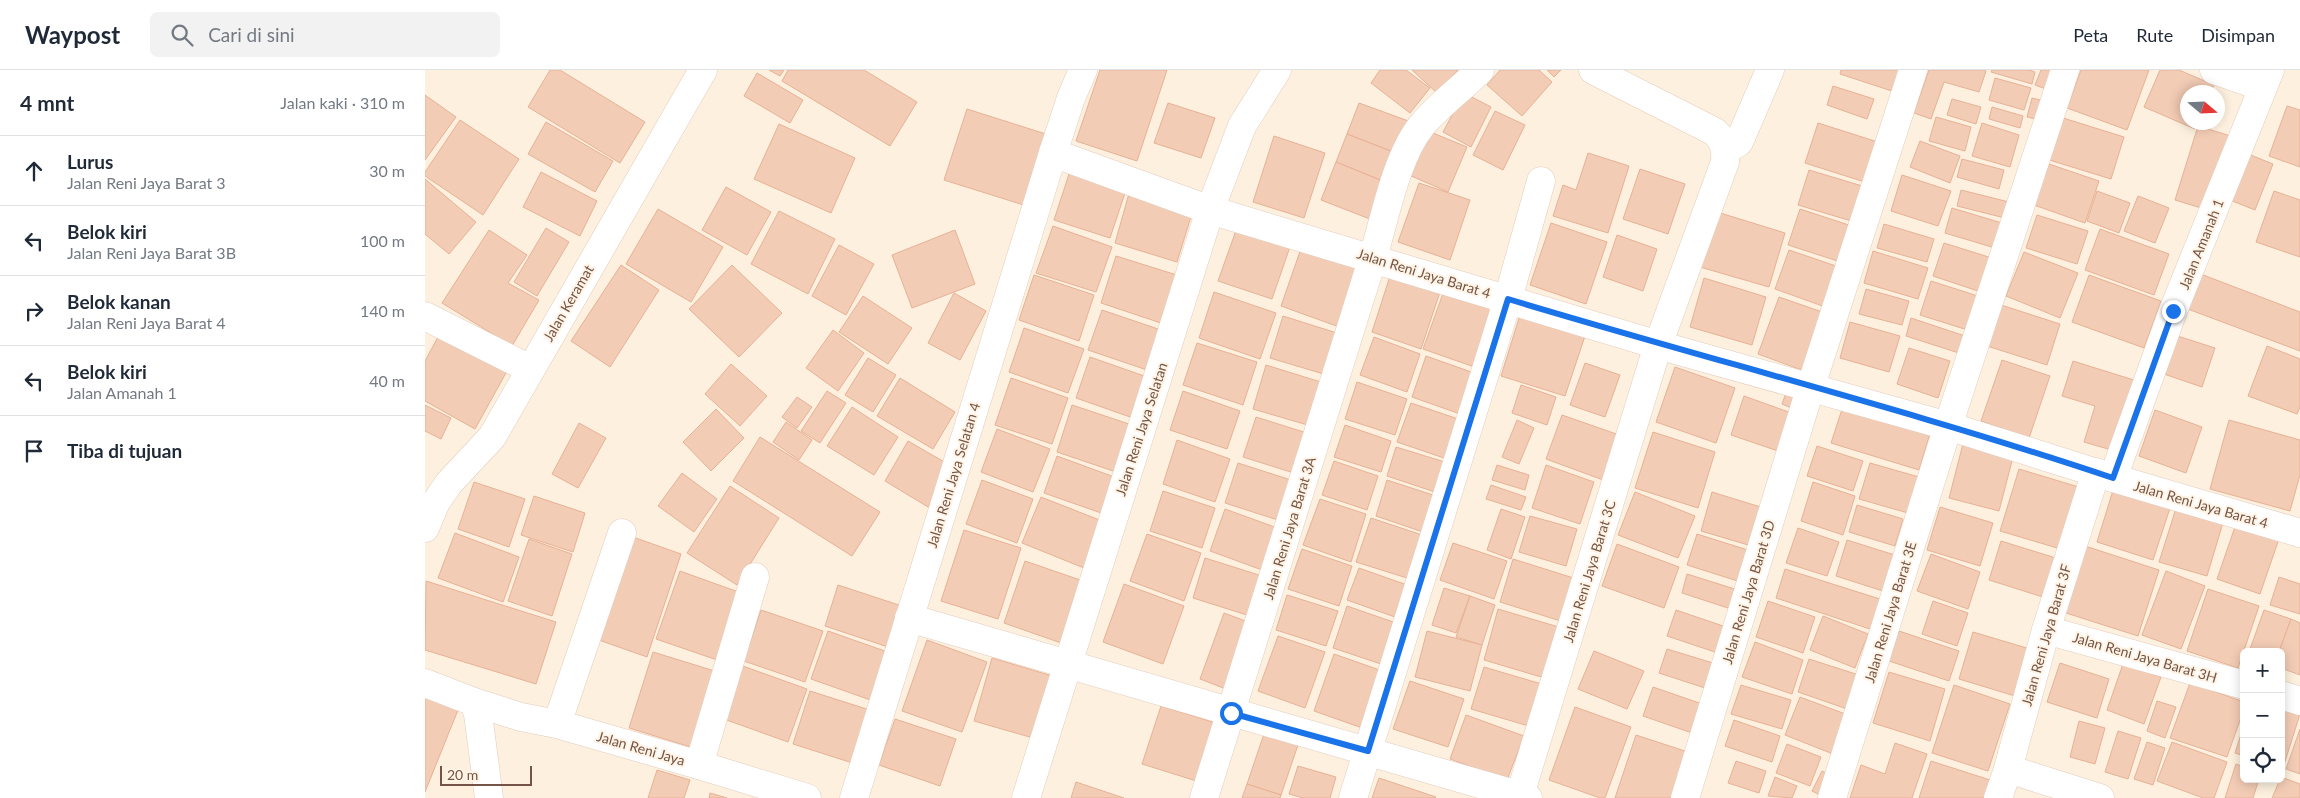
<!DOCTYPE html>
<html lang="id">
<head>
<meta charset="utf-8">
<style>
  body { margin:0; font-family:Lato,sans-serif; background:#f2f2f3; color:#1f2937 }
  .controls { position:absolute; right:15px; bottom:15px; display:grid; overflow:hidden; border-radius:8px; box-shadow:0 2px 12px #0003 }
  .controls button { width:45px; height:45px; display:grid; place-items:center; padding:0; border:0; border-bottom:1px solid #e0e1e3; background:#fff; color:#1f2937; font:25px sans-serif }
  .compass { position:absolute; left:1755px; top:15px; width:45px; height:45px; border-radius:50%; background:#fff; box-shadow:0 2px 12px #0003; rotate:109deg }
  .scale { position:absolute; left:15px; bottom:12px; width:92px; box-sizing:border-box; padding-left:5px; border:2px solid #745446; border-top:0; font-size:14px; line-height:18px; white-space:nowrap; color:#745446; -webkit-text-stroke:4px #fff4e5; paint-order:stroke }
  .stop { position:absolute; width:15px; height:15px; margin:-11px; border:4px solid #1a73e8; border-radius:50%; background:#fff }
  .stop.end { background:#1a73e8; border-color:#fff; box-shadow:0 1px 5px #0008 }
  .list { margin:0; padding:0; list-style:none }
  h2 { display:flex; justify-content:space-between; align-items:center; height:65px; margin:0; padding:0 20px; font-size:21px }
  h2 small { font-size:16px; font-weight:400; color:#747a83 }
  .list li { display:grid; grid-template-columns:32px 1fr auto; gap:15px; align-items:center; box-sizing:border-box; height:70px; padding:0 20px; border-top:1px solid #e0e1e3 }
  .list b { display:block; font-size:19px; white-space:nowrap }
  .list p { margin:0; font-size:16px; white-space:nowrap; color:#747a83 }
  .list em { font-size:16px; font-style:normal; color:#747a83 }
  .icon { flex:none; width:28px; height:28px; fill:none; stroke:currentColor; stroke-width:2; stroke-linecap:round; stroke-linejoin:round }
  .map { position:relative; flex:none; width:1875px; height:728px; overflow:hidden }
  header { display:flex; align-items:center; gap:30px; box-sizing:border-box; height:70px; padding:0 25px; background:#fff; border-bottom:1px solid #e0e1e3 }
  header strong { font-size:24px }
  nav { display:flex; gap:28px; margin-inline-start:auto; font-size:18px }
  .search { width:350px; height:45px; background:#f2f2f3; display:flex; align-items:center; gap:12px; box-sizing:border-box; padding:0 18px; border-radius:8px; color:#747a83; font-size:19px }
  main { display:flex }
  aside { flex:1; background:#fff }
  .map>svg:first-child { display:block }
  .building { fill:#f3ccb5; stroke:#e7b195 }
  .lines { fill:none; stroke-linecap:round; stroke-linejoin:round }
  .minor-casing { stroke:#e3cdbd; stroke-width:29 }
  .minor { stroke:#fff; stroke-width:28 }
  .route { stroke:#1a73e8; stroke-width:6 }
  .labels { text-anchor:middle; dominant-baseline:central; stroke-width:4; stroke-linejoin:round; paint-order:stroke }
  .street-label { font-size:14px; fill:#745446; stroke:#fff4e5 }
</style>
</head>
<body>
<header>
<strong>Waypost</strong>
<div class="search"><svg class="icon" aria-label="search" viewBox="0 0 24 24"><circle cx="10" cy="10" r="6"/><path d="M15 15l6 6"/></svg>Cari di sini</div>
<nav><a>Peta</a><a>Rute</a><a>Disimpan</a></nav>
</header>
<main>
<aside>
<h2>4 mnt<small>Jalan kaki · 310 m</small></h2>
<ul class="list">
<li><svg class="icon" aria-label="ahead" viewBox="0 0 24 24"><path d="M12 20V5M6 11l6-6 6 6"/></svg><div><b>Lurus</b><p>Jalan Reni Jaya Barat 3</p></div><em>30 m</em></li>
<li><svg class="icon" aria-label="left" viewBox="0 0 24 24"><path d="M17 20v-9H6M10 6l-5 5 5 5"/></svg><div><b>Belok kiri</b><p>Jalan Reni Jaya Barat 3B</p></div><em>100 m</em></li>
<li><svg class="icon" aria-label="right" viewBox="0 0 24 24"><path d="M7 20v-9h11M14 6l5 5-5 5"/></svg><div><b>Belok kanan</b><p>Jalan Reni Jaya Barat 4</p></div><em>140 m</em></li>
<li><svg class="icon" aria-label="left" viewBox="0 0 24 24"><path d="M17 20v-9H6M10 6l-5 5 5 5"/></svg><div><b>Belok kiri</b><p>Jalan Amanah 1</p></div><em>40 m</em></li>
<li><svg class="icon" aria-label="arrive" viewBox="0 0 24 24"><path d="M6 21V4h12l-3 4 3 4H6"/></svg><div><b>Tiba di tujuan</b></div></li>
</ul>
</aside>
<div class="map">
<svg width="1875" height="728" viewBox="0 0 1875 728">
  <rect width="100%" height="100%" fill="#fdf0de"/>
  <g class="building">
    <polygon points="125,0 135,0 220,52 195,93 103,37"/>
    <polygon points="344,0 359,0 355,6"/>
    <polygon points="363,0 439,0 492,32 465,76 357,11"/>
    <polygon points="675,0 742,0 712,91 651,71"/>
    <polygon points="955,0 981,0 1005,18 985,43 946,13"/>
    <polygon points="987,0 1033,0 1012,23"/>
    <polygon points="1075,0 1114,0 1127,12 1097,46 1062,15"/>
    <polygon points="1122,0 1136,0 1129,7"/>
    <polygon points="1416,0 1484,0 1476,24 1415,4"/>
    <polygon points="1504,0 1559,0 1561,1 1554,22 1519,12 1506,49 1489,43"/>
    <polygon points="1567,0 1604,0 1610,2 1607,14 1566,2"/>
    <polygon points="1616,0 1627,0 1621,19 1610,15"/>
    <polygon points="1656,0 1724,0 1702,60 1642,38"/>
    <polygon points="1735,0 1754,0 1789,15 1785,22 1762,22 1762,52 1773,52 1770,59 1719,37"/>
    <polygon points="332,3 378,30 365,53 319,26"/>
    <polygon points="1570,8 1606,18 1599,40 1564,30"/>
    <polygon points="1408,16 1449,29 1442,49 1402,35"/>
    <polygon points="1039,23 1066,37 1046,77 1018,62"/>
    <polygon points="0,25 31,47 0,90"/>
    <polygon points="1607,28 1619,31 1614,50 1602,47"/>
    <polygon points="1527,29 1556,37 1551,54 1522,45"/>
    <polygon points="743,33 790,48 776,88 729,73"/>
    <polygon points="934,33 989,53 976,85 922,64"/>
    <polygon points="1862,36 1875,40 1875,97 1844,86"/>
    <polygon points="1567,37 1598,46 1595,58 1564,49"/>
    <polygon points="542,39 627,66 605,137 519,110"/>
    <polygon points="1070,41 1100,55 1078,100 1048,85"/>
    <polygon points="1511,47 1546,57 1540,81 1504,71"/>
    <polygon points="1635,47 1699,67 1686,109 1621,89"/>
    <polygon points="35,50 94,89 58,145 0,106 0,102"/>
    <polygon points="121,52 188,91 170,122 103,84"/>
    <polygon points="1393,53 1459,74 1446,114 1380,93"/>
    <polygon points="1557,53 1594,65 1585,97 1547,86"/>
    <polygon points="354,54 430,88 406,143 329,109"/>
    <polygon points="1773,56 1809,67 1786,141 1750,130"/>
    <polygon points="1003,61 1042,77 1023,122 984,105"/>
    <polygon points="922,64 976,85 965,114 911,92"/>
    <polygon points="849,66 900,83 879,148 828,132"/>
    <polygon points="1495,71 1535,86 1525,113 1485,97"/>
    <polygon points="1163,83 1204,96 1183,163 1128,146 1138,115 1151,120"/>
    <polygon points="1823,84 1848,94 1830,140 1805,130"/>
    <polygon points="1537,89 1579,100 1574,119 1532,107"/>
    <polygon points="911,92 965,114 950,151 896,130"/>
    <polygon points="1624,94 1674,111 1660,153 1609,135"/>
    <polygon points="646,98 702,117 685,168 629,150"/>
    <polygon points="1215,99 1260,114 1243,164 1198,149"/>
    <polygon points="1384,100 1444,118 1433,153 1373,135"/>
    <polygon points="116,102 172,131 155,166 98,137"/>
    <polygon points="1477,105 1526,121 1513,156 1466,141"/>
    <polygon points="0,109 51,152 24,184 0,164"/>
    <polygon points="994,113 1045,130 1025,190 973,172"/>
    <polygon points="301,117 346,142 322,185 277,160"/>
    <polygon points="705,120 768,140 752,192 690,173"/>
    <polygon points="1536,120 1584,132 1580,148 1532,136"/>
    <polygon points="1672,121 1705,133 1694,163 1662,151"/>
    <polygon points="1849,121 1875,130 1875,187 1831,172"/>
    <polygon points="1713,126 1744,138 1730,173 1699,161"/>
    <polygon points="1527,138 1577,153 1570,178 1520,163"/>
    <polygon points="233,139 298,177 266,232 201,194"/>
    <polygon points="1375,139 1433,158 1422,194 1363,175"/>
    <polygon points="354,141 410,169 383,224 326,194"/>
    <polygon points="1292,142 1360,163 1344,217 1275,197"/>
    <polygon points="1612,145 1663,161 1652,194 1601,178"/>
    <polygon points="814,152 867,171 847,229 793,211"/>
    <polygon points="1126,153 1182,172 1161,234 1105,215"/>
    <polygon points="1459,154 1509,169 1502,192 1452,178"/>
    <polygon points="628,156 687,177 671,222 611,203"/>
    <polygon points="121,158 144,172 112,226 89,212"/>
    <polygon points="1675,159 1744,184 1729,225 1660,200"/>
    <polygon points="64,160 102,185 83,213 114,230 87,276 17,233"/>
    <polygon points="530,160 550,214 487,238 467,185"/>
    <polygon points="1192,165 1232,179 1218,221 1178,207"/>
    <polygon points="879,170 940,191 917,258 856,236"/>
    <polygon points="1519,173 1570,189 1559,223 1508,206"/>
    <polygon points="414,175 449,194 421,245 387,226"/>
    <polygon points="1364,180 1420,199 1406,239 1350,219"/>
    <polygon points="1448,181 1503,198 1493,229 1439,213"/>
    <polygon points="1599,182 1653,203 1635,248 1581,226"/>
    <polygon points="691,186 755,206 739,254 676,233"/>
    <polygon points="196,195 234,220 185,297 146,271"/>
    <polygon points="307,195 357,243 314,287 264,239"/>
    <polygon points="966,203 1016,219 996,279 947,262"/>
    <polygon points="1773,203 1875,242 1875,281 1760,238"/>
    <polygon points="609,205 669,225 654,271 594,250"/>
    <polygon points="1664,205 1736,231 1719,278 1647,252"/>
    <polygon points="1279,208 1341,227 1327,275 1265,257"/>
    <polygon points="1506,211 1559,228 1549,262 1495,245"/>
    <polygon points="1020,218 1080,240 1058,300 998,279"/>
    <polygon points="1441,219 1484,231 1477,255 1434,244"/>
    <polygon points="789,222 851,243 835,289 774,268"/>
    <polygon points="529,223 561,241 535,290 503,273"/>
    <polygon points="438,226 487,258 463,294 414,262"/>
    <polygon points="1354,227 1403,244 1382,302 1333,284"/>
    <polygon points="1576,235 1635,254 1622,295 1562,276"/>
    <polygon points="677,240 739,261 725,301 663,280"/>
    <polygon points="1095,245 1160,266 1140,326 1076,306"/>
    <polygon points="858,246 915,264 902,305 845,288"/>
    <polygon points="1486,248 1546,268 1540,285 1481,266"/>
    <polygon points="1425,252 1475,266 1464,302 1415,288"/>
    <polygon points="599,258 659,279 643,323 584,302"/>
    <polygon points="408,260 439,283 413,321 381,298"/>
    <polygon points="1743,263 1790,278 1777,317 1730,301"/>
    <polygon points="14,265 82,301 50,359 0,331 0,291"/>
    <polygon points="949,267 995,284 982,322 935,305"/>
    <polygon points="772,273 832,292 818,335 758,315"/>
    <polygon points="1842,276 1875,289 1875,337 1872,344 1823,326"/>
    <polygon points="1484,278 1525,291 1513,328 1472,314"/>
    <polygon points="1001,286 1052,304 1038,345 987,327"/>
    <polygon points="665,287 722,307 708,348 651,328"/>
    <polygon points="443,288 471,305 448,342 420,325"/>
    <polygon points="1577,290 1625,306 1604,368 1556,351"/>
    <polygon points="1648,291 1712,311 1690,381 1659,372 1670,336 1637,326"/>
    <polygon points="1160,293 1195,305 1180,347 1145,335"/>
    <polygon points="306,294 342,326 315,356 280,324"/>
    <polygon points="841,295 899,313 886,356 828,339"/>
    <polygon points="1250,297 1310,318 1291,373 1231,352"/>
    <polygon points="475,308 530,342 508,379 452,346"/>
    <polygon points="586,308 643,328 627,374 570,355"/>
    <polygon points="932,312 982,329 970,365 920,349"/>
    <polygon points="1365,312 1373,341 1357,334"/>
    <polygon points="1096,315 1131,327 1122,355 1087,343"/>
    <polygon points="402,321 421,333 395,373 376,361"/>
    <polygon points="758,321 815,341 802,379 745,360"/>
    <polygon points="1319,326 1372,345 1359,383 1306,365"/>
    <polygon points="372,327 387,337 372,358 357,347"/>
    <polygon points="1420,330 1507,357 1494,400 1406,373"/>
    <polygon points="986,333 1036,350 1022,389 972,372"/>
    <polygon points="0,335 26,348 16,369 0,361"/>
    <polygon points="647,335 710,356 694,403 632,382"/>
    <polygon points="427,337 473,367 449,405 402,376"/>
    <polygon points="291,339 319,368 286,401 258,372"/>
    <polygon points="1730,340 1777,357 1761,403 1714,386"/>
    <polygon points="1137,345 1197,366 1181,411 1121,389"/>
    <polygon points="831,347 885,364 872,404 818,387"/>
    <polygon points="1092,350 1109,358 1094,394 1077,387"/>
    <polygon points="1804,350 1875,370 1875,405 1865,441 1785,419"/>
    <polygon points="361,352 387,370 374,390 348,372"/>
    <polygon points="154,353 181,368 153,418 127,404"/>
    <polygon points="920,355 966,371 956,402 909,387"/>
    <polygon points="572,359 625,379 608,422 556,402"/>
    <polygon points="1228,362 1290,382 1273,438 1210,418"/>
    <polygon points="335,367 455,442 427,486 308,411"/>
    <polygon points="752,370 805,389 790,432 738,414"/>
    <polygon points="483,371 528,397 503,437 460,411"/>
    <polygon points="1538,374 1588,387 1574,441 1524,428"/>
    <polygon points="1392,376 1438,391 1428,421 1382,406"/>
    <polygon points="971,377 1023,393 1013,423 962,406"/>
    <polygon points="632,386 692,408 679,444 619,423"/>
    <polygon points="909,391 953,406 942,440 897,425"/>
    <polygon points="813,393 869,411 856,451 800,433"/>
    <polygon points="1445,393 1501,409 1490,445 1434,429"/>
    <polygon points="1072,395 1104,405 1100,420 1067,410"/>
    <polygon points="1121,395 1169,412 1155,454 1107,438"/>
    <polygon points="1594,399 1657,418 1639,480 1575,461"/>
    <polygon points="257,403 292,429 269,462 233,436"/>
    <polygon points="557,410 608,429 592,473 541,454"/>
    <polygon points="962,410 1011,426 998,462 951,446"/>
    <polygon points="49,412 100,429 84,477 33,459"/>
    <polygon points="1388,412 1430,426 1418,465 1376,451"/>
    <polygon points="1690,414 1747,432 1728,490 1672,472"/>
    <polygon points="1066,415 1101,427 1096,440 1061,429"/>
    <polygon points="305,416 354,448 312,515 262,483"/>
    <polygon points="738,421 790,438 777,478 725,461"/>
    <polygon points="1210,422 1270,446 1253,488 1193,465"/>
    <polygon points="1287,422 1342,439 1330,477 1276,461"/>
    <polygon points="109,426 160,443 148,482 96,465"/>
    <polygon points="616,427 677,451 659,498 597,473"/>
    <polygon points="895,429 941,444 926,492 878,475"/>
    <polygon points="1753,432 1800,446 1782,506 1734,492"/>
    <polygon points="1432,435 1478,449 1470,476 1424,462"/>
    <polygon points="1515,437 1568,453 1555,496 1502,480"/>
    <polygon points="800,439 855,459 840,501 785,481"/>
    <polygon points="1076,439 1100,447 1086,489 1062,480"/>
    <polygon points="1105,446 1152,459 1141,496 1094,482"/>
    <polygon points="946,448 997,465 982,508 931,492"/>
    <polygon points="1812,451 1855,466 1835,524 1792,509"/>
    <polygon points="1373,458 1414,472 1402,506 1361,493"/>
    <polygon points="539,460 596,478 573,549 516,531"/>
    <polygon points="30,463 94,487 78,532 13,508"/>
    <polygon points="722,464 776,483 759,531 705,511"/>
    <polygon points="1272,464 1329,482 1319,513 1262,495"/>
    <polygon points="205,466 256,484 222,587 171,569"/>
    <polygon points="104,469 147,484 127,546 83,531"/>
    <polygon points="1422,470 1476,487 1464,523 1411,506"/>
    <polygon points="1576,471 1634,489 1621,528 1564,510"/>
    <polygon points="1028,473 1082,491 1069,529 1015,510"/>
    <polygon points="1192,474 1254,497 1239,538 1177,516"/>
    <polygon points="1660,476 1734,500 1713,566 1638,542"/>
    <polygon points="877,479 927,496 914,536 863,519"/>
    <polygon points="1506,484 1555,502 1543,539 1492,521"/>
    <polygon points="780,488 837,506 825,546 768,528"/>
    <polygon points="1088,489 1155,510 1142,553 1075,532"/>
    <polygon points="600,491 661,512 639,574 579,553"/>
    <polygon points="934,498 982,515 970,547 922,530"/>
    <polygon points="1360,499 1458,530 1448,560 1351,528"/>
    <polygon points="255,501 319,524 295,591 231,569"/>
    <polygon points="1741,501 1780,516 1756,579 1717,565"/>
    <polygon points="1262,504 1316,521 1309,540 1257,523"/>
    <polygon points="1854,507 1875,514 1875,544 1845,535"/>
    <polygon points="1,511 131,552 111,614 0,580"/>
    <polygon points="699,514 759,536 738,594 678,572"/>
    <polygon points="413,515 483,538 469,579 400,556"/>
    <polygon points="1019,518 1045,526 1031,563 1007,555"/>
    <polygon points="1783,519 1834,536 1813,598 1762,581"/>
    <polygon points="862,525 913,541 901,576 851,560"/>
    <polygon points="1045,526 1070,535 1057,575 1031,567"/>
    <polygon points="1343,531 1390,547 1378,583 1331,567"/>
    <polygon points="1508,531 1543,543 1532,576 1497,564"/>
    <polygon points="922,536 977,555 962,596 908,578"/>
    <polygon points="1073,539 1137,558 1123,609 1059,590"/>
    <polygon points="336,540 398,561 380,612 319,591"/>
    <polygon points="1251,540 1301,557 1293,583 1242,566"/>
    <polygon points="1839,540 1866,549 1854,582 1824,582"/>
    <polygon points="799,543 831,555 806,621 775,609"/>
    <polygon points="1398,546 1443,564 1430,598 1385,580"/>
    <polygon points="1866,549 1875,553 1875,605 1856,598 1856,582 1854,582"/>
    <polygon points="403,561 471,585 454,633 386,609"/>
    <polygon points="1002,561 1057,575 1045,621 990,607"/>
    <polygon points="1474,561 1534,581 1524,611 1464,591"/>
    <polygon points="1548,562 1605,579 1590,626 1534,609"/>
    <polygon points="853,566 900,582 880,638 833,621"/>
    <polygon points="502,570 562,592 537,662 477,641"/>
    <polygon points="1330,572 1378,590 1367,624 1317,607"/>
    <polygon points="1242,579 1288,593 1280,618 1234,603"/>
    <polygon points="1169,581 1219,601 1202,639 1153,619"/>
    <polygon points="228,582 296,603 272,679 204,658"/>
    <polygon points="909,584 963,603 943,660 889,641"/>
    <polygon points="567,588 634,608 615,670 549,651"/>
    <polygon points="1384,589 1440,607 1428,641 1373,622"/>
    <polygon points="1635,593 1684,609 1672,648 1622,632"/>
    <polygon points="1698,594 1736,607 1719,654 1682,640"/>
    <polygon points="315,595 382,619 363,672 296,648"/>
    <polygon points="1059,597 1120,615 1107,657 1046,639"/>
    <polygon points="1464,602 1520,619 1505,671 1448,653"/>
    <polygon points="985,611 1039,629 1023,677 968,659"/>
    <polygon points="1765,613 1819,632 1819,639 1802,687 1745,668"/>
    <polygon points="1316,615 1366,630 1357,659 1306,644"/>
    <polygon points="1529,615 1585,634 1563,701 1507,683"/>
    <polygon points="1228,617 1280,635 1270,664 1218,646"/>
    <polygon points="385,621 454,643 437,696 368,674"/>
    <polygon points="1375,627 1423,645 1408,684 1360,665"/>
    <polygon points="0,628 33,640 0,722"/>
    <polygon points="1732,631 1751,637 1740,668 1722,661"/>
    <polygon points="736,636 797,655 778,713 717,694"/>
    <polygon points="1150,637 1206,657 1180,728 1175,728 1124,710"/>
    <polygon points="1857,638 1875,644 1857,701 1856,700"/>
    <polygon points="1041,645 1099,666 1082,710 1025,689"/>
    <polygon points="470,649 531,669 515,716 454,695"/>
    <polygon points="1309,650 1355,666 1347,692 1300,676"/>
    <polygon points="1654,651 1680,658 1670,694 1645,687"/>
    <polygon points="1819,655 1819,686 1810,683"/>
    <polygon points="1875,659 1875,704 1861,699"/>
    <polygon points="840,661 874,672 856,725 822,714"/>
    <polygon points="1693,661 1716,668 1703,709 1680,702"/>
    <polygon points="1211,665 1269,684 1254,728 1190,728"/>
    <polygon points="1722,672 1740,678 1728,715 1709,709"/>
    <polygon points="1747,672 1802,692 1789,728 1778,728 1732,711"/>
    <polygon points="1470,673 1502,684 1487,728 1425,728 1436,695 1460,704"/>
    <polygon points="1362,674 1396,687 1385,716 1351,703"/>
    <polygon points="1311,691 1341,701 1334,723 1303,713"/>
    <polygon points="1506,691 1565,710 1559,728 1494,728"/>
    <polygon points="1811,694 1819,697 1819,709 1834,709 1828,728 1800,728"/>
    <polygon points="873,696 911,707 905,728 878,728 864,724"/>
    <polygon points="232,700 265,710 259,728 223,728"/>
    <polygon points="1397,701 1407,706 1397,726 1387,721"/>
    <polygon points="1350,707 1372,716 1367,728 1343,726"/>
    <polygon points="1856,707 1875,714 1875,728 1847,728"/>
    <polygon points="954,708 1011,727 1010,728 947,728"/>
    <polygon points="651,712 699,728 646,728"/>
    <polygon points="822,714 856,725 855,728 817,728"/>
    <polygon points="285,723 302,728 284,728"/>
  </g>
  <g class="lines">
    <defs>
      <g id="minor">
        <polyline points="1789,0 1838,17"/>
        <polyline points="1301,80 1314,72 1345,0"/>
        <polyline points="628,83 785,140 1233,275 1523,356 1688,408 1875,463"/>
        <polyline points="0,246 105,299"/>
        <polyline points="1688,408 1748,241 1845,0"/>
        <polyline points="0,458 11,432 24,413 67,367 278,0"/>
        <polyline points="484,548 1103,728"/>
        <polyline points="1621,560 1819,615"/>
        <polyline points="0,613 49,632"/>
        <polyline points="1856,625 1875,631"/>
        <polyline points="132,654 197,463"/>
        <polyline points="274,695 330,507"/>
        <polyline points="1583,699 1675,728"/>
        <polyline points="64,728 53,644 49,632 96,647 132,654 274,695 382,728"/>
        <polyline points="429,728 628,83 646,28 658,0"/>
        <polyline points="601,728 785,140 817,56 852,0"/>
        <path d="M779,728L948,187C960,148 971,87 997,55C1015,34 1036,19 1055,0"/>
        <polyline points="928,728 1083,229 1116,111"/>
        <path d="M1094,728L1233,275L1300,92C1301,79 1299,71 1290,62L1168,0"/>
        <polyline points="1260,728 1386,316 1488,0"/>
        <polyline points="1407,728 1523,356 1640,0"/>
        <polyline points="1573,728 1583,699 1621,560 1671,402"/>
      </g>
    </defs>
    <use href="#minor" class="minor-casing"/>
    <use href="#minor" class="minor"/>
  </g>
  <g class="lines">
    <path class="route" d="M806,643L943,681L1083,229C1285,290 1489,341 1688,408L1748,241"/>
  </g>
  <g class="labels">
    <g class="street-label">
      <text transform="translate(1776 174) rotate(-68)">Jalan Amanah 1</text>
      <text transform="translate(999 203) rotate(17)">Jalan Reni Jaya Barat 4</text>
      <text transform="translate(143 233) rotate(-60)">Jalan Keramat</text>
      <text transform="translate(716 359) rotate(-72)">Jalan Reni Jaya Selatan</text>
      <text transform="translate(528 405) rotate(-73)">Jalan Reni Jaya Selatan 4</text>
      <text transform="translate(1776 434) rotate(16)">Jalan Reni Jaya Barat 4</text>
      <text transform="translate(864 458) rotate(-73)">Jalan Reni Jaya Barat 3A</text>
      <text transform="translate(1164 501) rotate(-73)">Jalan Reni Jaya Barat 3C</text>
      <text transform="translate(1323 522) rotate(-73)">Jalan Reni Jaya Barat 3D</text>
      <text transform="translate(1465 542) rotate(-73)">Jalan Reni Jaya Barat 3E</text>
      <text transform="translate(1621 565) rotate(-74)">Jalan Reni Jaya Barat 3F</text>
      <text transform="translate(1720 587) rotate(16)">Jalan Reni Jaya Barat 3H</text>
      <text transform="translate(216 678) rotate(16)">Jalan Reni Jaya</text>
    </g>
  </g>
</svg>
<div class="controls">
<button>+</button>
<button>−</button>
<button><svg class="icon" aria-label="locate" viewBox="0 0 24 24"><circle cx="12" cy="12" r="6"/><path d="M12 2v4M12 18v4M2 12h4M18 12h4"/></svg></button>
</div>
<svg class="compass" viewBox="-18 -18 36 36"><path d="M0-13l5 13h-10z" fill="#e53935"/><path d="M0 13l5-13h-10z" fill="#747a83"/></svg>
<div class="scale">20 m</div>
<div class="stop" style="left:806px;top:643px"></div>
<div class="stop end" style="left:1748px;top:241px"></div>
</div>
</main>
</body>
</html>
